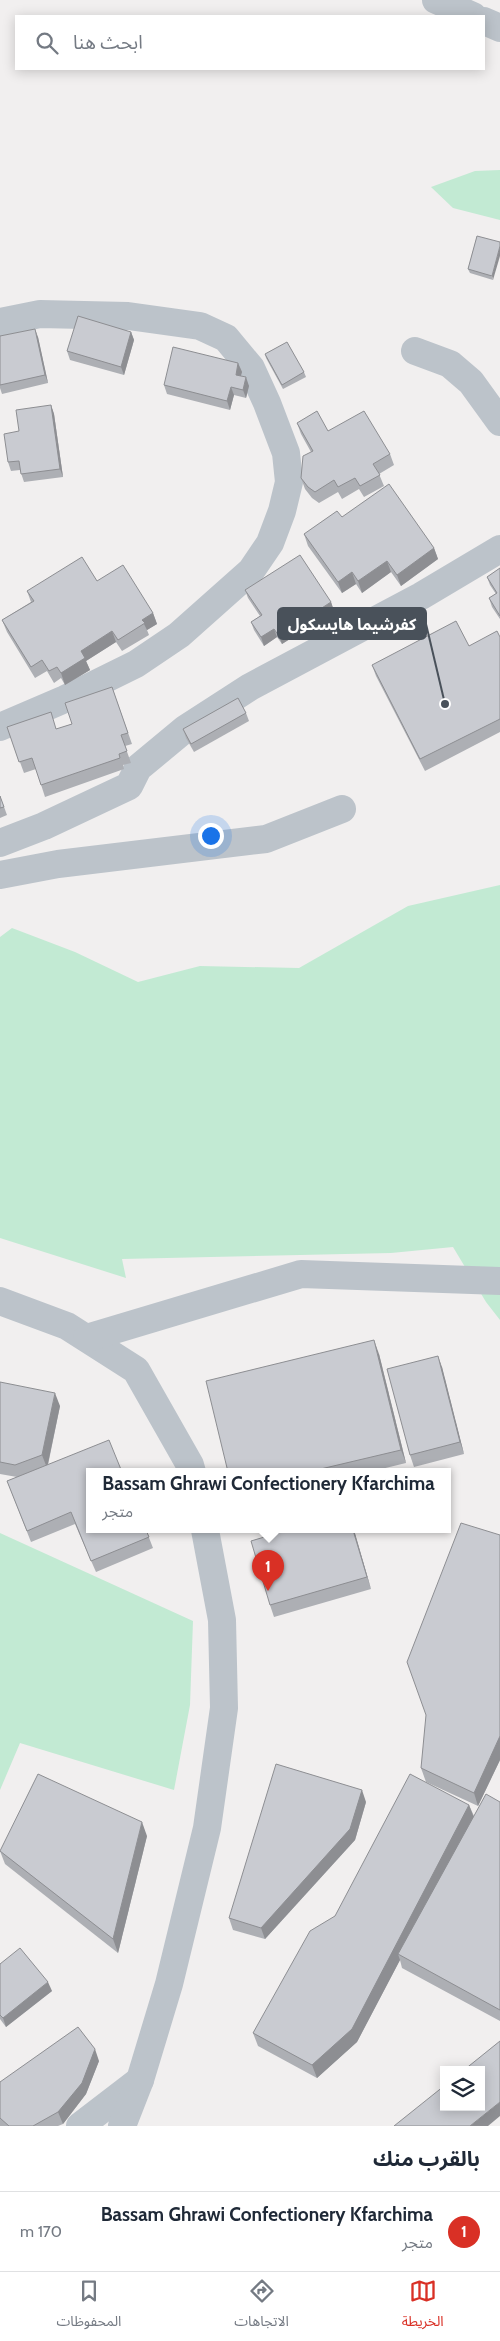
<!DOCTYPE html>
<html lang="ar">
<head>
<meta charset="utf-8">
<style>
  body { margin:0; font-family:Cabin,"Noto Sans Arabic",sans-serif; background:#f2f2f3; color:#1f2937; direction:rtl }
  .controls { position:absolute; right:15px; bottom:15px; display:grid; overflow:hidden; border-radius:0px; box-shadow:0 2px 12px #0003 }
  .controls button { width:45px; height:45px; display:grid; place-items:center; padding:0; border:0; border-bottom:1px solid #e0e1e3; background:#fff; color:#1f2937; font:25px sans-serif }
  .you { position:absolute; left:210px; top:835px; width:18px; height:18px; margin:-12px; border:4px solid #fff; border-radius:50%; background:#1a73e8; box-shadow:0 0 0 8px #1a73e833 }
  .badge { display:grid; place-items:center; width:32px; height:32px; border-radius:50%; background:#d93025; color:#fff; font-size:16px; font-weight:700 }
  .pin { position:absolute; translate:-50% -41px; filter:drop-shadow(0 1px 2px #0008) }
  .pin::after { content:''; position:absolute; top:26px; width:18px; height:15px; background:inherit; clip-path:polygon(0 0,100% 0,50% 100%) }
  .popup { position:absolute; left:86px; top:1468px; width:365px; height:65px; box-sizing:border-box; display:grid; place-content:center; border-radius:0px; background:#fff; filter:drop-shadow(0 1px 4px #0005); font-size:16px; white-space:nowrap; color:#747a83 }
  .popup b { font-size:19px; color:#1f2937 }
  .popup::after { content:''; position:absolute; left:50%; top:100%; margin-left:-10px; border:10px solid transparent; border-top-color:#fff }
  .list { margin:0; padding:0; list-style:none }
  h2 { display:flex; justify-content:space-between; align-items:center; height:65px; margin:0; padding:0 20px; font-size:21px }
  h2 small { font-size:16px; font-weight:400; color:#747a83 }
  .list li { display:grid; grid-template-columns:32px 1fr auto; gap:15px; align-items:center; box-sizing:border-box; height:80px; padding:0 20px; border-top:1px solid #e0e1e3 }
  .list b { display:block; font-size:19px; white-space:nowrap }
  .list p { margin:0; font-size:16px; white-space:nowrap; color:#747a83 }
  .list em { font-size:16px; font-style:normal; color:#747a83 }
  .icon { flex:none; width:28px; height:28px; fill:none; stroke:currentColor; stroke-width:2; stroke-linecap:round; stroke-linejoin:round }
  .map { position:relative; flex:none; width:500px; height:2126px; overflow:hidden; direction:ltr }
  .search { position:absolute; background:#fff; box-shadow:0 2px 12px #0003; left:15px; right:15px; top:15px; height:55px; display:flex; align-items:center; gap:12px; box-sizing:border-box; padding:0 18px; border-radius:0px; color:#747a83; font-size:19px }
  .sheet { height:145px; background:#fff }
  nav { display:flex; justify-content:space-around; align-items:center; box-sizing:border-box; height:70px; border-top:1px solid #e0e1e3; background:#fff; font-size:14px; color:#747a83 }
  nav a { display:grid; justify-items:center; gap:2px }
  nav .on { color:#d93025 }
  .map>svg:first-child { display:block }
  .green { fill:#c2ead3 }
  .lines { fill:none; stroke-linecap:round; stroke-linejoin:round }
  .minor { stroke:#bcc3ca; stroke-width:28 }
  .wall { fill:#adafb4 }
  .shaded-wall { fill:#8d8e92 }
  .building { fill:#c9cbd1; stroke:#8d8e92 }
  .leader { fill:none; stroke:#49515a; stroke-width:2 }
  .callout-dot { fill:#49515a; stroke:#fff; stroke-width:2 }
  .callout { fill:#49515a; stroke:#49515a; stroke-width:2 }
  .callout-label { font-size:16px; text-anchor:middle; font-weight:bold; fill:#fff }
</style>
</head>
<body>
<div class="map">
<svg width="500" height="2126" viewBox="0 0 500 2126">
  <rect width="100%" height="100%" fill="#f1efef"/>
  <g class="green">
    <polygon points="500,170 500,220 453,208 431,187 475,171"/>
    <polygon points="500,885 500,1320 486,1302 453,1247 391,1253 122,1259 126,1278 0,1238 0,937 12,928 75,952 138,982 200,966 299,968 408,906"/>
    <polygon points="0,1533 193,1621 190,1705 174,1790 20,1743 0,1790"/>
  </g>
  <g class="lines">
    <g class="minor">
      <polyline points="436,0 473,16"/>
      <polyline points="484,21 500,28"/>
      <polyline points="0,322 40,314 128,316 200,326 226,338 251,368 267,403 286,453 289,482 282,511 270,543 251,571 179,635 136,664 65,699 0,727"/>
      <polyline points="415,351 450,364 471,382 500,422"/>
      <polyline points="0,843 44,826 129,786 138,768 185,729 250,687 421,596 500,549"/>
      <polyline points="0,875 58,864 266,839 342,809"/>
      <polyline points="0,1301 67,1326 136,1370 190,1465 192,1472"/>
      <polyline points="87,1338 301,1274 500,1281"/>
      <polyline points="80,2126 140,2080"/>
      <polyline points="122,2126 140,2080 169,1984 207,1828 224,1708 222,1620 205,1530"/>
    </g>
  </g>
  <g class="wall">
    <polygon points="477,236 493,280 470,273 468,269"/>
    <polygon points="131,332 134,340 124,375 70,360 67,351"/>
    <polygon points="0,336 38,337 48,383 2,394 0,388"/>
    <polygon points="265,354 304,372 306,377 283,389 266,358"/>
    <polygon points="238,363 242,372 240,376 249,386 246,398 234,395 230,410 167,394 164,385"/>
    <polygon points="51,405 54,414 63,477 24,482 20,470 11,471 8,462 19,431"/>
    <polygon points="297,423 328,431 390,454 394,465 379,474 384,486 364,497 359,489 342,499 338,492 319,503 312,498 305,489 301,478 311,452 301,434"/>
    <polygon points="342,517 434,548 438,559 401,586 391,572 362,593 356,584 342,593 308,546 304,534"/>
    <polygon points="500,568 500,619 492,607 489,598 496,594 490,585 487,577"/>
    <polygon points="97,581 153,613 157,624 147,630 149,635 122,651 116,642 86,661 90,670 65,685 61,678 54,683 47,671 35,678 7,632 2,620 31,602 27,591"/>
    <polygon points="245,590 331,602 334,611 282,644 277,637 264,646 254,630 251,622 260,616 248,598"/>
    <polygon points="500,637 500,732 425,771 376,676 372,665 469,646"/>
    <polygon points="112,687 132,744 125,746 131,763 123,765 124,769 45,797 36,769 24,773 7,727 57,729 72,724"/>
    <polygon points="246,713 249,721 194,752 186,738 183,729"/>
    <polygon points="0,796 7,815 0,818"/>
    <polygon points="379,1354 406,1463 369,1472 228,1472"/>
    <polygon points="442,1367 464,1454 414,1467 410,1455"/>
    <polygon points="0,1382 60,1406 48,1465 146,1530 153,1548 96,1572 75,1524 31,1542 7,1481 17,1477 0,1474"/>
    <polygon points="354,1530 371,1589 274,1617 270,1605"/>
    <polygon points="500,1535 500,1760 478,1806 426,1782 421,1768"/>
    <polygon points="366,1802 355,1840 265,1939 233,1930 229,1918"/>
    <polygon points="500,1802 500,2021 402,1968 400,1960 357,2042 317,2078 258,2046 253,2033 335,1916 469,1805 474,1816"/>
    <polygon points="147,1836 118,1953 5,1864 0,1851"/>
    <polygon points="0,1964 52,1991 6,2027 0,2019"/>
    <polygon points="99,2061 86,2094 63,2124 58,2126 0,2126 0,2082"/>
  </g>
  <g class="shaded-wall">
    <polygon points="500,246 500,256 493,280 492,276"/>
    <polygon points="35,329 38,337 48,383 45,375"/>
    <polygon points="131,332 134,340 124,375 121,367"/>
    <polygon points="238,363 242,372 239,383 236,375"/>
    <polygon points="246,377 249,386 246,398 243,390"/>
    <polygon points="231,387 234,395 230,410 227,401"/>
    <polygon points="51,405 54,414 63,477 60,469"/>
    <polygon points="434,548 438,559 401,586 397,575"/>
    <polygon points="387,561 391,572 362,593 358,581"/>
    <polygon points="352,572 356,584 342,593 338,582"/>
    <polygon points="331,602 334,611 282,644 279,636"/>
    <polygon points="153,613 157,624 147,630 142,620"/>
    <polygon points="274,629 277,637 264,646 261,637"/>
    <polygon points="112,631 116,642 86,661 90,670 65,685 61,673 81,651"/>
    <polygon points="374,1340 379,1354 406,1463 401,1450"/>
    <polygon points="438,1356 442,1367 464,1454 460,1442"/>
    <polygon points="55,1393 60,1406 47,1468 42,1455"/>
    <polygon points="353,1530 354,1530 371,1589 367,1577"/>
    <polygon points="500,1736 500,1760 478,1806 474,1793"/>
    <polygon points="362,1790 366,1802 355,1840 265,1939 261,1928"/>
    <polygon points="469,1805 474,1818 398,1954 400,1960 357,2042 317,2078 312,2065"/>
    <polygon points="142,1822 147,1836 118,1953 113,1939"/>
    <polygon points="48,1982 52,1991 6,2027 3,2018"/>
    <polygon points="95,2049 99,2061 86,2094 63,2124 58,2112"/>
    <polygon points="500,2102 500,2116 488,2126 470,2126"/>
  </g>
  <g class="building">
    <polygon points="477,236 500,242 500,246 492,276 468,269"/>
    <polygon points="78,316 131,332 121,367 67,351"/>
    <polygon points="35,329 45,375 0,385 0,336"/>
    <polygon points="287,342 304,372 282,385 265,354"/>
    <polygon points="173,347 238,363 236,375 246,377 243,390 231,387 227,401 164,385"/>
    <polygon points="51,405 60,469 21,474 19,461 8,462 4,434 19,431 16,410"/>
    <polygon points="317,411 328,431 364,411 390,454 373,464 380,475 360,486 355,478 338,487 334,480 315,492 308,487 301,478 303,456 313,451 297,423"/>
    <polygon points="389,484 434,548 397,575 387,561 358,581 352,572 338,582 304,534 337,511 342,517"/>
    <polygon points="300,555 331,602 279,636 274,629 261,637 251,622 262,615 245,590"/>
    <polygon points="82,557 97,581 123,565 153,613 142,620 145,623 118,640 112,631 81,651 85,658 61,673 57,667 49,671 42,660 31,667 2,620 34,601 27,591"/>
    <polygon points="500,568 500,616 489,598 497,593 487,577"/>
    <polygon points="456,621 469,646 497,631 500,637 500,719 420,759 372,665"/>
    <polygon points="112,687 128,733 121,735 127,751 119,754 120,758 41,785 32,758 19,762 7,727 51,712 56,729 72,724 65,703"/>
    <polygon points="238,698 246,713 191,744 183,729"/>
    <polygon points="0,796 4,807 0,808"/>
    <polygon points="374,1340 401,1450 308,1472 228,1472 206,1381"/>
    <polygon points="438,1356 460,1442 410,1455 387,1369"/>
    <polygon points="0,1382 55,1393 42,1455 15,1465 0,1462"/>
    <polygon points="109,1440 122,1472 89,1472 89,1530 146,1530 149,1537 91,1561 71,1512 27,1531 7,1481"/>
    <polygon points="461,1523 500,1535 500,1736 474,1793 421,1768 426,1715 407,1662"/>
    <polygon points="288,1530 353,1530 367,1577 270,1605 251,1541"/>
    <polygon points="276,1764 362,1790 350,1829 261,1928 229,1918"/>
    <polygon points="38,1774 142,1822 113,1939 0,1851"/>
    <polygon points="410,1774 469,1805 352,2029 312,2065 253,2033 310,1931 335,1916"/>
    <polygon points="486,1794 500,1802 500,2010 398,1954"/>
    <polygon points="20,1948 48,1982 3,2018 0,2015 0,1964"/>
    <polygon points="78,2027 95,2049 82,2083 58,2112 33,2126 9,2126 0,2118 0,2082"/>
    <polygon points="500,2041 500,2102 470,2126 394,2126 444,2086 444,2107 481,2107 481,2070 464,2070"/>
  </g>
  <path class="leader" d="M445 704L426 624"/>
  <circle class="callout-dot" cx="445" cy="704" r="5"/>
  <rect class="callout" x="278" y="608" width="148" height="31" rx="5"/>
  <g class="callout-label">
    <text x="352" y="630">كفرشيما هايسكول</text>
  </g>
</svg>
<div class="controls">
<button><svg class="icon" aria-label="layers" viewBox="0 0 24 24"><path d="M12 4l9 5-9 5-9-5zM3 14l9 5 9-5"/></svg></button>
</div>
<div class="you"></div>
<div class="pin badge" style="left:268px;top:1591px">1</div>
<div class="popup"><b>Bassam Ghrawi Confectionery Kfarchima</b>متجر</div>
<div class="search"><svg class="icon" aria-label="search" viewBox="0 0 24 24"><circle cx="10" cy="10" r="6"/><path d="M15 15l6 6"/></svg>ابحث هنا</div>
</div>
<section class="sheet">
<h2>بالقرب منك<small></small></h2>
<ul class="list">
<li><span class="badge">1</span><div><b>Bassam Ghrawi Confectionery Kfarchima</b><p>متجر</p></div><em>170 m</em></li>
</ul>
</section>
<nav>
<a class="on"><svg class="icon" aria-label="map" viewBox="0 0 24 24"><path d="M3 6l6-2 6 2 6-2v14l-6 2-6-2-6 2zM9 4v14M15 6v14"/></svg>الخريطة</a>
<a><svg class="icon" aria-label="directions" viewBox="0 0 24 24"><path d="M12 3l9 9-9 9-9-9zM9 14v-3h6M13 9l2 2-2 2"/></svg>الاتجاهات</a>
<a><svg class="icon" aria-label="saved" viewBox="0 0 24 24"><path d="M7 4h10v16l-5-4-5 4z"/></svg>المحفوظات</a>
</nav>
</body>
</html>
